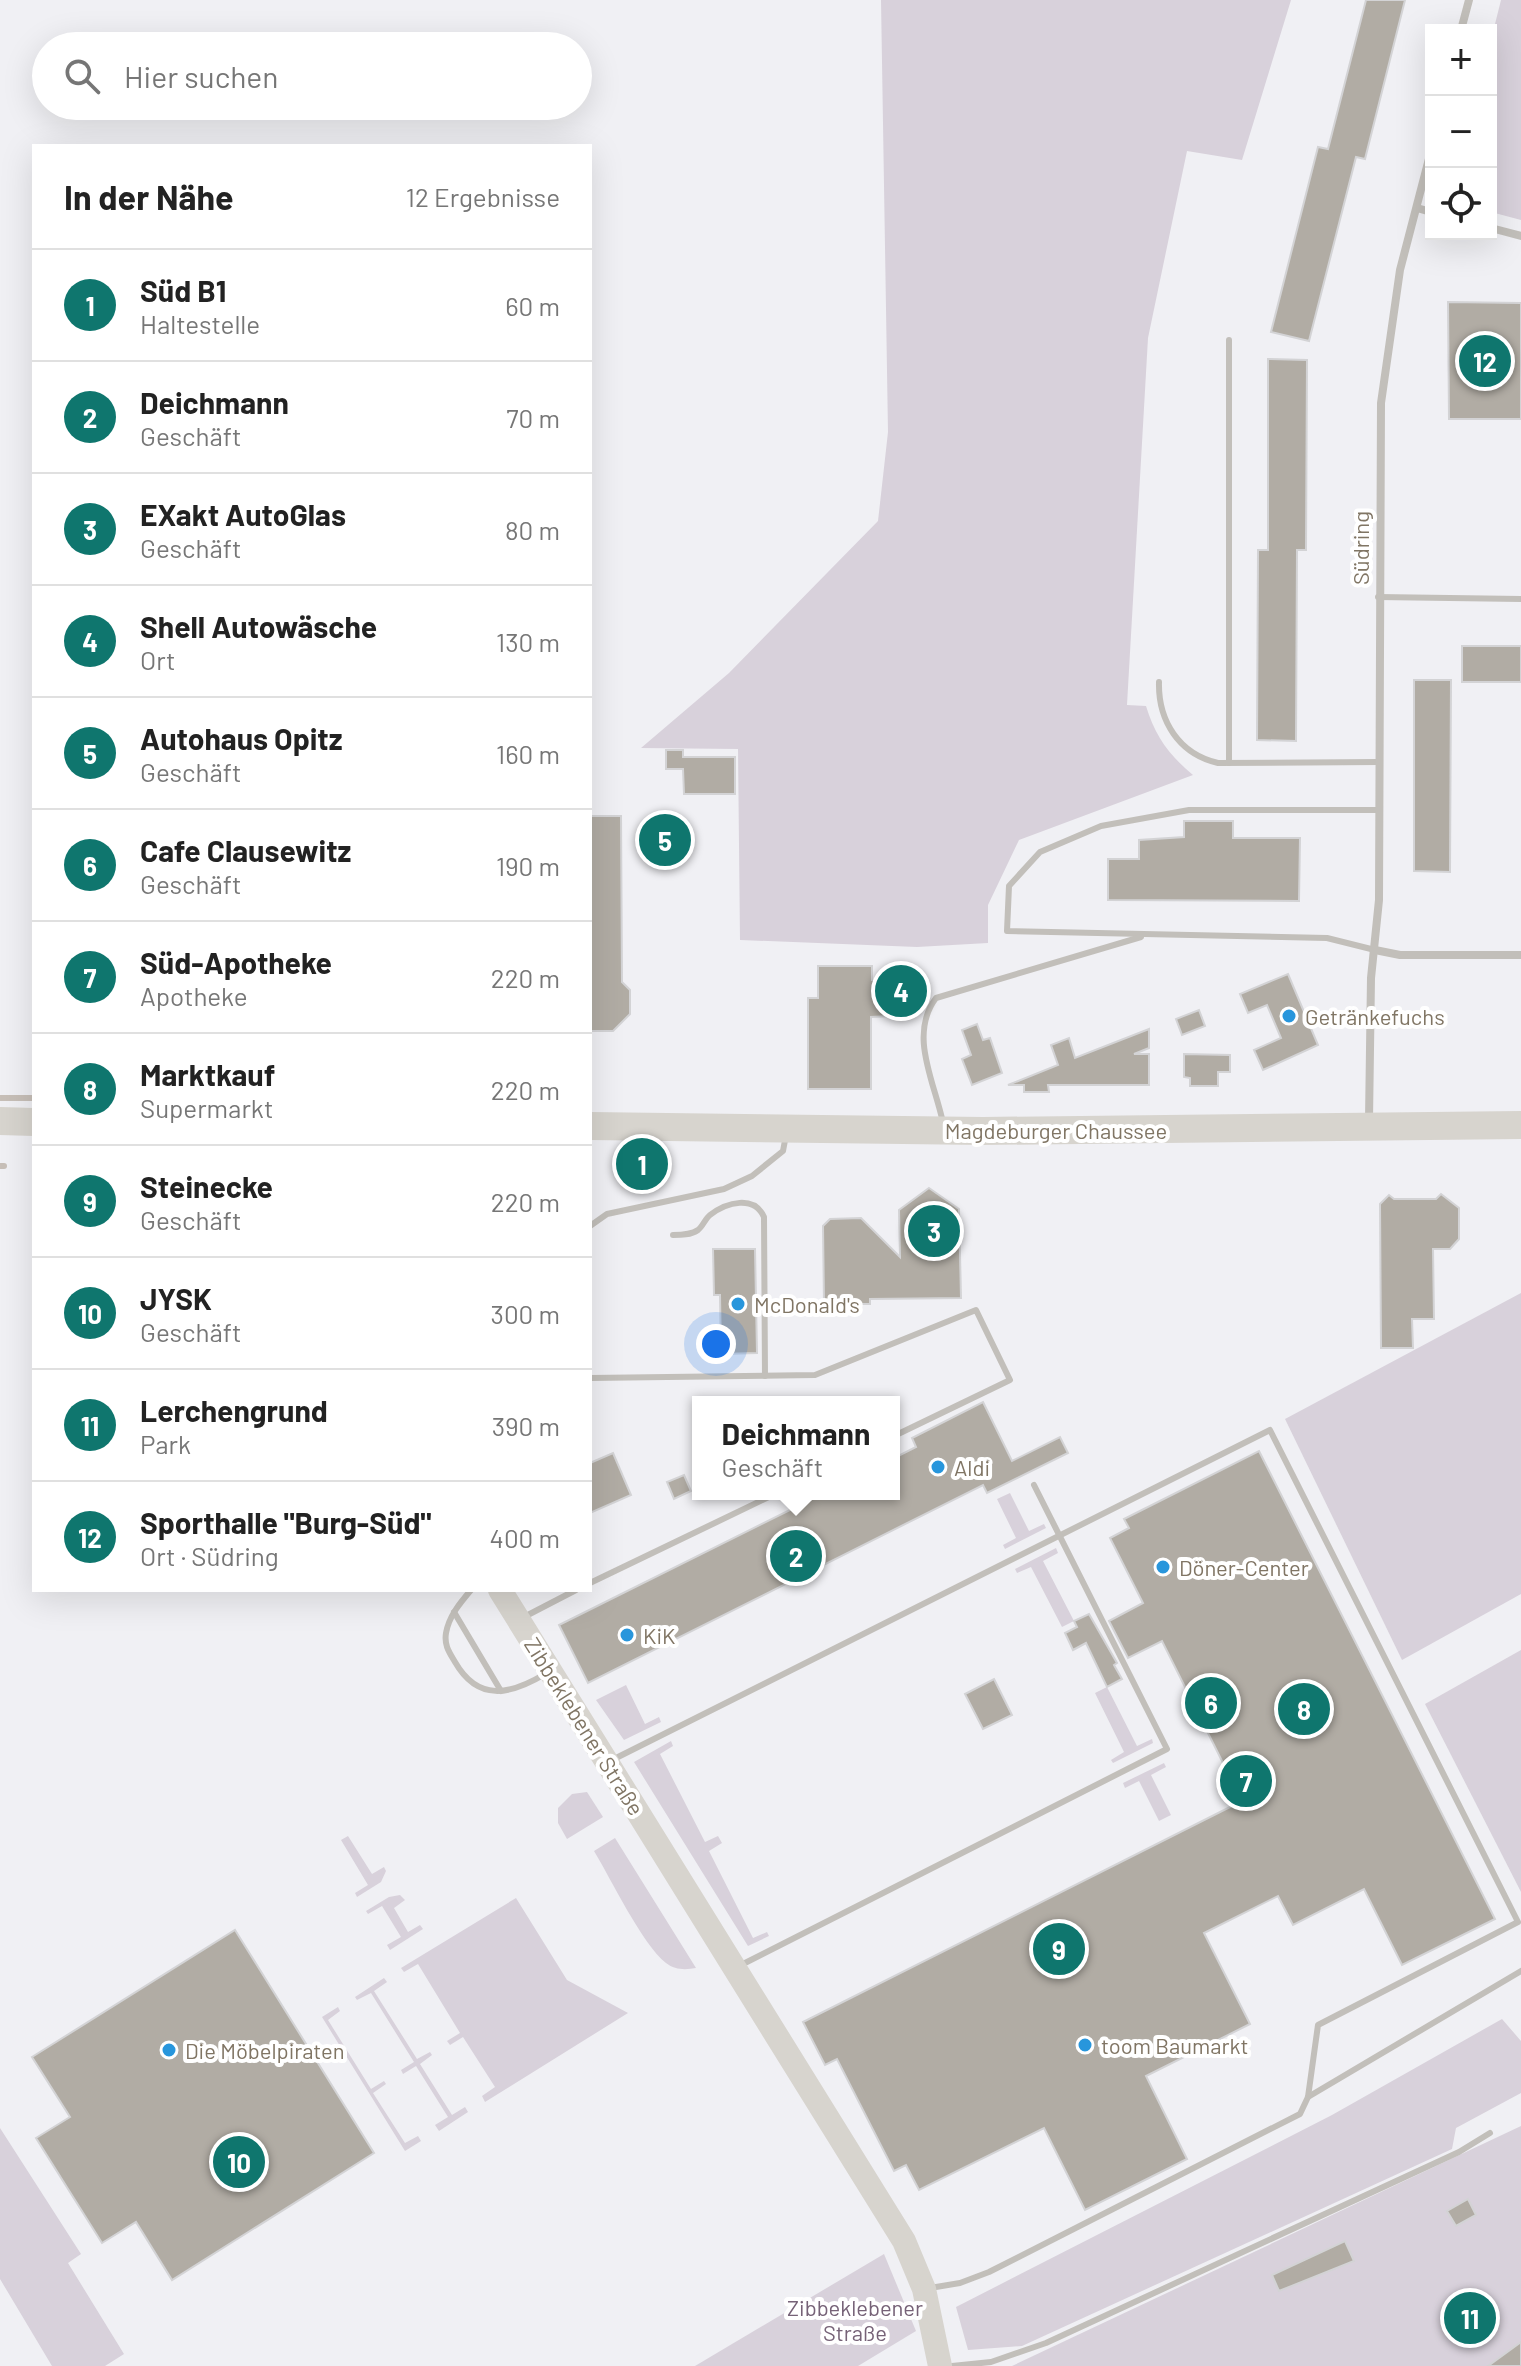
<!DOCTYPE html>
<html lang="de">
<head>
<meta charset="utf-8">
<style>
  body { margin:0; font-family:Barlow,sans-serif; background:#f2f2f2; color:#222 }
  .controls { position:absolute; right:24px; top:24px; display:grid; overflow:hidden; border-radius:0px; box-shadow:0 8px 32px #0002 }
  .controls button { width:72px; height:72px; display:grid; place-items:center; padding:0; border:0; border-bottom:2px solid #e0e0e0; background:#fff; color:#222; font:40px sans-serif }
  .you { position:absolute; left:716px; top:1344px; width:28px; height:28px; margin:-20px; border:6px solid #fff; border-radius:50%; background:#1a73e8; box-shadow:0 0 0 12px #1a73e833 }
  .badge { display:grid; place-items:center; width:52px; height:52px; border-radius:50%; background:#0f766e; color:#fff; font-size:26px; font-weight:700 }
  .pin { position:absolute; translate:-50% -50%; border:4px solid #fff; box-shadow:0 2px 8px #0006 }
  .popup { position:absolute; left:692px; top:1396px; width:208px; height:104px; box-sizing:border-box; display:grid; place-content:center; border-radius:0px; background:#fff; filter:drop-shadow(0 2px 6px #0005); font-size:26px; white-space:nowrap; color:#767676 }
  .popup b { font-size:30px; color:#222 }
  .popup::after { content:''; position:absolute; left:50%; top:100%; margin-left:-16px; border:16px solid transparent; border-top-color:#fff }
  .list { margin:0; padding:0; list-style:none }
  h2 { display:flex; justify-content:space-between; align-items:center; height:104px; margin:0; padding:0 32px; font-size:34px }
  h2 small { font-size:26px; font-weight:400; color:#767676 }
  .list li { display:grid; grid-template-columns:52px 1fr auto; gap:24px; align-items:center; box-sizing:border-box; height:112px; padding:0 32px; border-top:2px solid #e0e0e0 }
  .list b { display:block; font-size:30px; white-space:nowrap }
  .list p { margin:0; font-size:26px; white-space:nowrap; color:#767676 }
  .list em { font-size:26px; font-style:normal; color:#767676 }
  .icon { flex:none; width:44px; height:44px; fill:none; stroke:currentColor; stroke-width:2; stroke-linecap:round; stroke-linejoin:round }
  .map { position:relative; flex:none; width:1521px; height:2366px; overflow:hidden }
  .search { position:absolute; background:#fff; box-shadow:0 8px 32px #0002; left:32px; top:32px; width:560px; height:88px; display:flex; align-items:center; gap:20px; box-sizing:border-box; padding:0 28px; border-radius:44px; color:#767676; font-size:30px }
  .panel { position:absolute; background:#fff; box-shadow:0 8px 32px #0002; left:32px; top:144px; width:560px; height:1448px; border-radius:0px }
  .map>svg:first-child { display:block }
  .green { fill:#d8d1db }
  .lines { fill:none; stroke-linecap:round; stroke-linejoin:round }
  .stream { stroke:#c7bfb8; stroke-width:6 }
  .building { fill:#b1aca4; stroke:#d3d3d5; stroke-width:2 }
  .lane { stroke:#c2bfba; stroke-width:6 }
  .street { stroke:#c2bfba; stroke-width:8 }
  .secondary { stroke:#d7d4ce; stroke-width:24 }
  .primary { stroke:#d7d4ce; stroke-width:28 }
  .poi-dot { fill:#2896dc; stroke:#fff; stroke-width:3 }
  .labels { text-anchor:middle; dominant-baseline:central; stroke-width:8; stroke-linejoin:round; paint-order:stroke }
  .street-label { font-size:22px; fill:#807564; stroke:#fff }
  .poi-label { font-size:22px; fill:#807564; stroke:#fff; text-anchor:start }
  .park-label { font-size:22px; fill:#766277; stroke:#fff }
</style>
</head>
<body>
<div class="map">
<svg width="1521" height="2366" viewBox="0 0 1521 2366">
  <rect width="100%" height="100%" fill="#f0f0f4"/>
  <g class="green">
    <path d="M881,0H1291L1242,160L1187,151L1148,338L1127,705L1146,706C1155,736 1169,755 1193,775L1019,840L988,905V943L917,947L740,940L738,749L641,748L729,673L878,521L888,432Z"/>
    <polygon points="1501,0 1521,0 1521,220 1491,212 1491,40"/>
    <polygon points="1521,1293 1521,1594 1402,1660 1285,1419"/>
    <polygon points="1010,1493 1029,1531 1044,1524 1046,1528 1005,1549 1003,1545 1016,1538 997,1499"/>
    <polygon points="1056,1548 1058,1553 1043,1561 1074,1621 1062,1627 1031,1567 1017,1573 1015,1569"/>
    <polygon points="1521,1650 1521,1892 1425,1704"/>
    <polygon points="626,1685 645,1724 659,1717 661,1722 624,1740 596,1700"/>
    <polygon points="1107,1687 1137,1746 1152,1739 1153,1743 1113,1763 1111,1760 1124,1752 1095,1693"/>
    <polygon points="671,1741 673,1746 660,1754 705,1842 718,1836 722,1843 709,1851 753,1938 767,1932 769,1936 748,1946 634,1762"/>
    <polygon points="1164,1763 1166,1767 1151,1775 1171,1815 1159,1821 1139,1781 1125,1788 1123,1783"/>
    <polygon points="587,1792 603,1817 567,1839 558,1823 558,1808 572,1794"/>
    <polygon points="348,1836 372,1874 384,1867 386,1871 381,1882 357,1897 355,1893 368,1885 341,1840"/>
    <path d="M615,1838L696,1968C685,1970 675,1970 666,1963C642,1944 611,1879 594,1851Z"/>
    <polygon points="400,1895 405,1900 394,1908 408,1932 420,1925 423,1929 390,1950 387,1945 401,1937 382,1906 368,1914 366,1911 389,1897"/>
    <polygon points="516,1898 567,1980 628,2013 485,2102 482,2096 495,2087 463,2037 450,2045 447,2041 460,2033 418,1964 404,1972 401,1968"/>
    <polygon points="384,1978 387,1982 374,1991 417,2059 430,2052 432,2055 420,2064 452,2115 465,2107 468,2112 439,2131 435,2125 448,2117 416,2066 403,2074 401,2070 414,2062 371,1993 357,2000 355,1997"/>
    <polygon points="338,2007 340,2011 328,2020 371,2089 384,2081 386,2084 373,2093 405,2143 418,2136 421,2141 405,2151 322,2017"/>
    <polygon points="1502,2019 1521,2041 1521,2093 1456,2128 1452,2149 1022,2346 968,2350 956,2307 1332,2115"/>
    <polygon points="1521,2126 1521,2366 1012,2366"/>
    <polygon points="0,2128 81,2254 68,2263 124,2354 105,2366 52,2366 0,2279"/>
    <polygon points="884,2254 916,2331 858,2366 695,2366"/>
  </g>
  <g class="lines">
    <g class="stream">
      <polyline points="0,1098 34,1098"/>
      <polyline points="0,1166 4,1166"/>
    </g>
  </g>
  <g class="building">
    <polygon points="1366,0 1405,0 1365,159 1356,157 1309,341 1271,332 1318,147 1328,149"/>
    <polygon points="1448,302 1521,303 1521,419 1449,419"/>
    <polygon points="1268,359 1307,360 1306,550 1297,550 1296,741 1257,740 1258,550 1268,550"/>
    <rect x="1462" y="646" width="59" height="36"/>
    <polygon points="1414,680 1451,680 1450,872 1414,871"/>
    <polygon points="666,750 683,750 683,757 735,757 735,794 684,794 683,769 666,769"/>
    <polygon points="590,816 621,816 622,982 630,990 630,1014 613,1031 590,1031"/>
    <polygon points="1184,821 1233,821 1233,838 1300,838 1299,901 1108,900 1108,859 1139,859 1139,840 1184,837"/>
    <polygon points="818,966 872,966 872,980 914,980 913,1015 871,1017 871,1089 808,1089 808,998 818,998"/>
    <polygon points="1288,974 1318,1045 1263,1070 1254,1050 1281,1038 1267,1005 1248,1013 1240,994"/>
    <polygon points="1199,1010 1205,1026 1182,1035 1176,1019"/>
    <polygon points="977,1024 983,1040 990,1038 1002,1073 972,1085 962,1059 971,1055 962,1030"/>
    <polygon points="1149,1029 1149,1048 1134,1054 1149,1054 1149,1085 1048,1085 1049,1092 1024,1092 1024,1085 1008,1085 1058,1065 1051,1045 1069,1038 1075,1058"/>
    <polygon points="1184,1054 1230,1055 1230,1072 1218,1072 1218,1086 1190,1086 1190,1078 1184,1077"/>
    <polygon points="929,1188 959,1209 961,1298 870,1299 870,1304 824,1304 823,1226 830,1219 861,1218 900,1257 899,1210"/>
    <polygon points="1441,1194 1459,1208 1459,1239 1450,1249 1433,1249 1434,1319 1412,1319 1413,1348 1381,1348 1380,1204 1389,1195 1394,1199 1436,1199"/>
    <polygon points="713,1249 755,1249 757,1353 721,1354 720,1295 714,1295"/>
    <polygon points="983,1402 1012,1461 1060,1437 1068,1453 987,1493 983,1485 588,1683 559,1625 822,1494 894,1494 894,1458 916,1447 912,1438"/>
    <polygon points="1259,1451 1495,1919 1402,1965 1364,1889 1293,1925 1278,1896 1204,1933 1250,2024 1146,2076 1187,2159 1085,2210 1044,2128 919,2190 906,2165 894,2171 837,2059 825,2065 803,2022 1242,1801 1162,1641 1128,1658 1109,1621 1143,1603 1110,1538 1129,1528 1124,1519"/>
    <polygon points="613,1453 631,1495 590,1513 590,1463"/>
    <polygon points="684,1475 691,1491 674,1499 667,1482"/>
    <polygon points="1089,1614 1117,1663 1114,1665 1122,1679 1107,1687 1086,1643 1073,1650 1065,1633 1077,1627 1074,1621"/>
    <polygon points="994,1679 1012,1715 983,1729 965,1694"/>
    <polygon points="235,1930 374,2153 172,2280 136,2222 102,2243 36,2138 70,2117 32,2057"/>
    <polygon points="1468,2199 1476,2215 1456,2226 1447,2211"/>
    <polygon points="1345,2241 1354,2261 1279,2291 1272,2275"/>
    <polygon points="1521,2342 1521,2366 1488,2366"/>
  </g>
  <g class="lines">
    <g class="lane">
      <polyline points="1229,340 1229,763"/>
      <polyline points="1378,597 1521,599"/>
      <path d="M1159,682C1158,721 1179,754 1218,763L1379,762"/>
      <polyline points="1375,950 1327,938 1007,931 1009,886 1040,852 1101,826 1189,810 1378,810"/>
      <path d="M943,1123C935,1083 908,1035 936,998L1141,937"/>
      <polyline points="590,1226 607,1214 724,1189 752,1176 783,1151 786,1135"/>
      <path d="M673,1235C681,1235 691,1235 698,1230C703,1226 705,1219 710,1215C727,1202 754,1195 764,1217L765,1376"/>
      <polyline points="590,1378 815,1375 976,1310 1010,1380 894,1436"/>
      <polyline points="590,1583 775,1494"/>
      <path d="M471,1590C460,1603 449,1616 446,1633C444,1645 449,1652 455,1662C478,1702 510,1695 545,1674"/>
      <polyline points="454,1612 501,1691"/>
      <polyline points="522,1618 576,1590"/>
      <polyline points="614,1759 1270,1430 1518,1922 1318,2025 1308,2097 1300,2114 989,2272 960,2283 930,2288"/>
      <polyline points="741,1965 1167,1749 1034,1485"/>
      <polyline points="1308,2097 1521,1971"/>
      <polyline points="952,2366 991,2362 1046,2343 1459,2152 1490,2133"/>
    </g>
    <g class="street">
      <polyline points="1461,30 1469,0"/>
      <polyline points="1417,208 1431,212"/>
      <polyline points="1491,228 1521,236"/>
      <polyline points="1375,950 1400,955 1521,955"/>
      <polyline points="1369,1120 1371,978 1379,900 1381,403 1400,270 1431,151"/>
    </g>
    <polyline class="secondary" points="500,1590 904,2241 924,2289 940,2366"/>
    <g class="primary">
      <polyline points="0,1121 34,1122"/>
      <polyline points="590,1126 983,1131 1521,1125"/>
    </g>
  </g>
  <g class="poi-dot">
    <circle cx="1289" cy="1016" r="8"/>
    <circle cx="738" cy="1304" r="8"/>
    <circle cx="938" cy="1467" r="8"/>
    <circle cx="1163" cy="1567" r="8"/>
    <circle cx="627" cy="1635" r="8"/>
    <circle cx="1085" cy="2045" r="8"/>
    <circle cx="169" cy="2050" r="8"/>
  </g>
  <g class="labels">
    <g class="street-label">
      <text transform="translate(1360 548) rotate(-90)">Südring</text>
      <text x="1056" y="1130">Magdeburger Chaussee</text>
      <text transform="translate(585 1726) rotate(58)">Zibbeklebener Straße</text>
    </g>
    <g class="poi-label">
      <text x="1305" y="1016">Getränkefuchs</text>
      <text x="754" y="1304">McDonald's</text>
      <text x="954" y="1467">Aldi</text>
      <text x="1179" y="1567">Döner-Center</text>
      <text x="643" y="1635">KiK</text>
      <text x="1101" y="2045">toom Baumarkt</text>
      <text x="185" y="2050">Die Möbelpiraten</text>
    </g>
    <g class="park-label">
      <text x="855" y="2307">Zibbeklebener<tspan x="855" dy="25">Straße</tspan></text>
    </g>
  </g>
</svg>
<div class="controls">
<button>+</button>
<button>−</button>
<button><svg class="icon" aria-label="locate" viewBox="0 0 24 24"><circle cx="12" cy="12" r="6"/><path d="M12 2v4M12 18v4M2 12h4M18 12h4"/></svg></button>
</div>
<div class="you"></div>
<div class="pin badge" style="left:642px;top:1164px">1</div>
<div class="pin badge" style="left:796px;top:1556px">2</div>
<div class="popup"><b>Deichmann</b>Geschäft</div>
<div class="pin badge" style="left:934px;top:1231px">3</div>
<div class="pin badge" style="left:901px;top:991px">4</div>
<div class="pin badge" style="left:665px;top:840px">5</div>
<div class="pin badge" style="left:1211px;top:1703px">6</div>
<div class="pin badge" style="left:1246px;top:1781px">7</div>
<div class="pin badge" style="left:1304px;top:1709px">8</div>
<div class="pin badge" style="left:1059px;top:1949px">9</div>
<div class="pin badge" style="left:239px;top:2162px">10</div>
<div class="pin badge" style="left:1470px;top:2318px">11</div>
<div class="pin badge" style="left:1485px;top:361px">12</div>
<div class="search"><svg class="icon" aria-label="search" viewBox="0 0 24 24"><circle cx="10" cy="10" r="6"/><path d="M15 15l6 6"/></svg>Hier suchen</div>
<section class="panel">
<h2>In der Nähe<small>12 Ergebnisse</small></h2>
<ul class="list">
<li><span class="badge">1</span><div><b>Süd B1</b><p>Haltestelle</p></div><em>60 m</em></li>
<li><span class="badge">2</span><div><b>Deichmann</b><p>Geschäft</p></div><em>70 m</em></li>
<li><span class="badge">3</span><div><b>EXakt AutoGlas</b><p>Geschäft</p></div><em>80 m</em></li>
<li><span class="badge">4</span><div><b>Shell Autowäsche</b><p>Ort</p></div><em>130 m</em></li>
<li><span class="badge">5</span><div><b>Autohaus Opitz</b><p>Geschäft</p></div><em>160 m</em></li>
<li><span class="badge">6</span><div><b>Cafe Clausewitz</b><p>Geschäft</p></div><em>190 m</em></li>
<li><span class="badge">7</span><div><b>Süd-Apotheke</b><p>Apotheke</p></div><em>220 m</em></li>
<li><span class="badge">8</span><div><b>Marktkauf</b><p>Supermarkt</p></div><em>220 m</em></li>
<li><span class="badge">9</span><div><b>Steinecke</b><p>Geschäft</p></div><em>220 m</em></li>
<li><span class="badge">10</span><div><b>JYSK</b><p>Geschäft</p></div><em>300 m</em></li>
<li><span class="badge">11</span><div><b>Lerchengrund</b><p>Park</p></div><em>390 m</em></li>
<li><span class="badge">12</span><div><b>Sporthalle &quot;Burg-Süd&quot;</b><p>Ort · Südring</p></div><em>400 m</em></li>
</ul>
</section>
</div>
</body>
</html>
